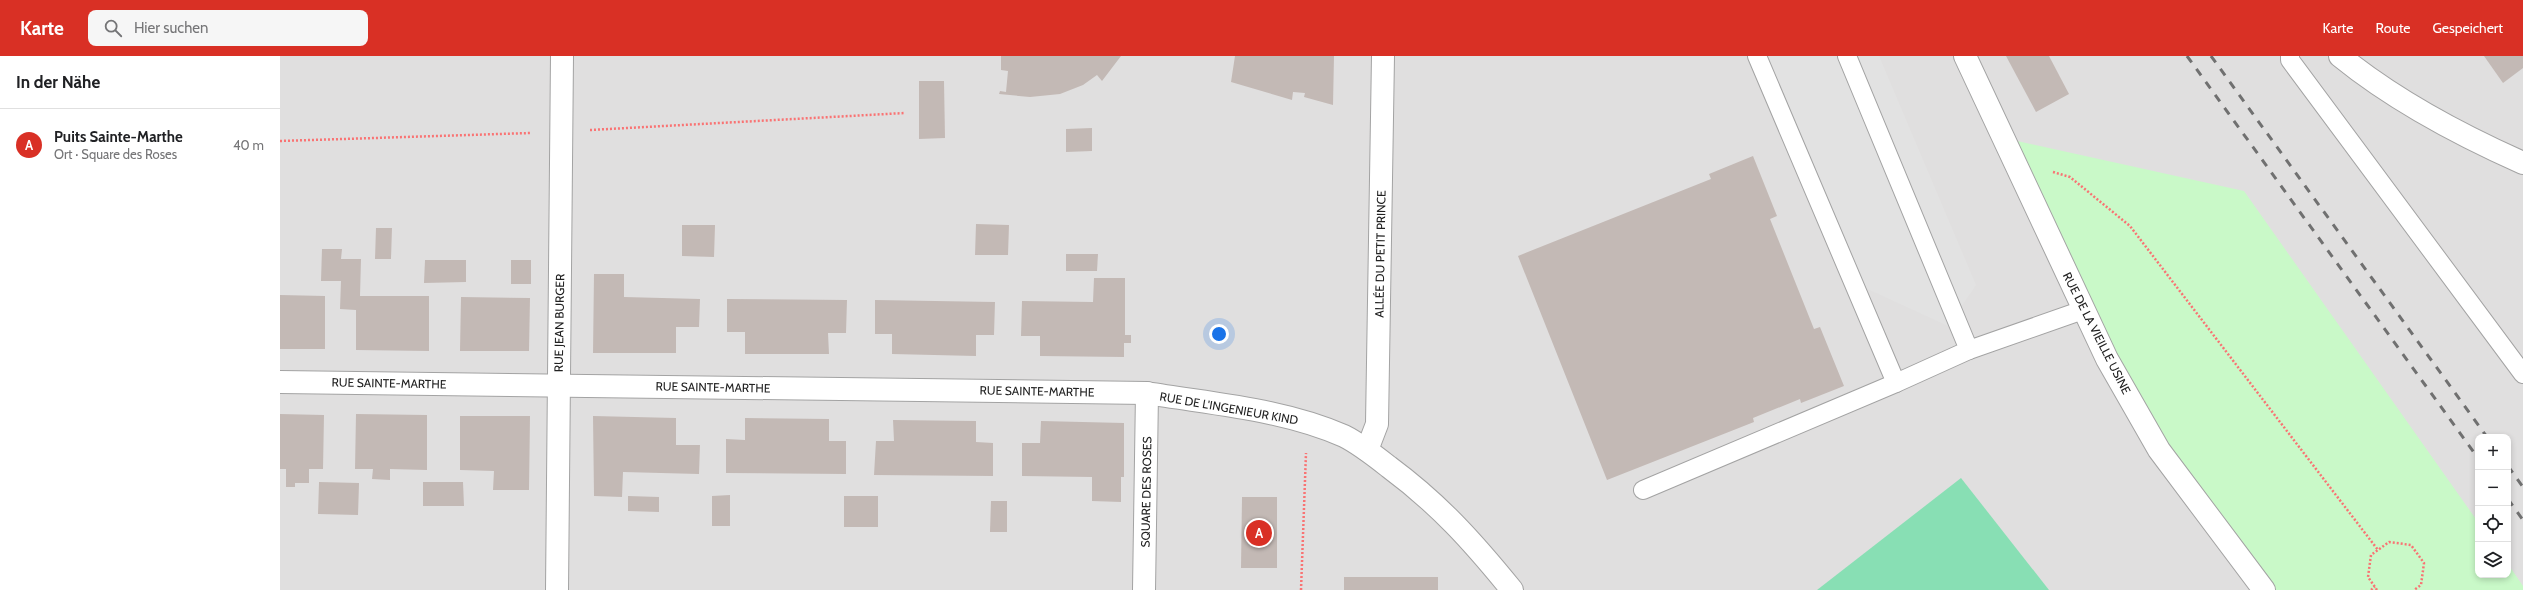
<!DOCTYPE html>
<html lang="de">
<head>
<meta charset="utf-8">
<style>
  body { margin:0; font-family:Cabin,sans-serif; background:#f6f6f6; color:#202124 }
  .controls { position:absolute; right:12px; bottom:12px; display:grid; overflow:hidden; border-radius:8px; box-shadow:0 2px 6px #0003 }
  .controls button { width:36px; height:36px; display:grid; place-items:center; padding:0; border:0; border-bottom:1px solid #e0e0e0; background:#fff; color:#202124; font:20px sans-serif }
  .you { position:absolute; left:939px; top:278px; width:14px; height:14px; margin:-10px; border:3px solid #fff; border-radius:50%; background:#1a73e8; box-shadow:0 0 0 6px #1a73e833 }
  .badge { display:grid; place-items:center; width:26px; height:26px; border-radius:50%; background:#d93025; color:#fff; font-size:13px; font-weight:700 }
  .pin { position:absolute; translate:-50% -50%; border:2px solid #fff; box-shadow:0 1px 4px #0006 }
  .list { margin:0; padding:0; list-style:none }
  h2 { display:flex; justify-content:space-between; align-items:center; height:52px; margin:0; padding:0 16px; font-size:17px }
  h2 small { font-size:13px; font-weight:400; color:#757577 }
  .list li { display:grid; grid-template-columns:26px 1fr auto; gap:12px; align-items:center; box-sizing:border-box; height:72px; padding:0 16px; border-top:1px solid #e0e0e0 }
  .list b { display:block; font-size:15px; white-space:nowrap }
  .list p { margin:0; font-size:13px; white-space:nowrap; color:#757577 }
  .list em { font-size:13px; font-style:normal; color:#757577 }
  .icon { flex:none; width:22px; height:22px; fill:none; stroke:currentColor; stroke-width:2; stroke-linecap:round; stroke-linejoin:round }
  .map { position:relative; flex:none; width:2243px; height:534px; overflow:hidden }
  header { display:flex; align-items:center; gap:24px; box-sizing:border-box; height:56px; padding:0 20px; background:#d93025; color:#fff }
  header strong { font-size:19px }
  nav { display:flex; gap:22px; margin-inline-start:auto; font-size:14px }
  .search { width:280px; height:36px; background:#f6f6f6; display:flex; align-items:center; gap:10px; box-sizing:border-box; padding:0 14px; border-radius:8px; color:#757577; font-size:15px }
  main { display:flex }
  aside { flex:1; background:#fff }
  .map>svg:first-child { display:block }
  .residential { fill:#e0dfdf; fill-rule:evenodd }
  .park { fill:#c9f9c8 }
  .pitch { fill:#88dfb4 }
  .parking { fill:#e2e2e2 }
  .building { fill:#c3b9b5 }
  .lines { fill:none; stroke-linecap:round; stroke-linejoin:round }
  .service-casing { stroke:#a3a3a3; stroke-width:20 }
  .minor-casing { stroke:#a3a3a3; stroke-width:24 }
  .path { stroke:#f97373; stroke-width:2.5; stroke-dasharray:2 2; stroke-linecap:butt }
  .service { stroke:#fff; stroke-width:18 }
  .minor { stroke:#fff; stroke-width:22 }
  .rail { stroke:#707070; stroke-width:3; stroke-dasharray:8 8; stroke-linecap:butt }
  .labels { text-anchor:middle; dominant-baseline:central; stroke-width:3; stroke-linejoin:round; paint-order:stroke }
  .street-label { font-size:12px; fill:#222; stroke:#fff }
</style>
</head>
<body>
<header>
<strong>Karte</strong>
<div class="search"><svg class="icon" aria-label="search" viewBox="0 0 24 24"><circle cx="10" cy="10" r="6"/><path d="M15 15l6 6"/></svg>Hier suchen</div>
<nav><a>Karte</a><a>Route</a><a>Gespeichert</a></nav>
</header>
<main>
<aside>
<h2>In der Nähe<small></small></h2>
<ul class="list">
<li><span class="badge">A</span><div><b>Puits Sainte-Marthe</b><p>Ort · Square des Roses</p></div><em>40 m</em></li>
</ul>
</aside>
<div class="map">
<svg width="2243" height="534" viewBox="0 0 2243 534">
  <rect width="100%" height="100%" fill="#f2eee9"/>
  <path class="residential" d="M0,0H2243V534H0ZM2198,381H2228V519H2198Z"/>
  <polygon class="park" points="1728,83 1964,135 2198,466 2198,519 2228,519 2228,508 2243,530 2243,534 1991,534 1889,398 1809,254"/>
  <polygon class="pitch" points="1681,422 1769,534 1537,534"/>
  <polygon class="parking" points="1483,0 1599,0 1696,229 1668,270 1581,230"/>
  <g class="building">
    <polygon points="721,0 841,0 822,25 817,19 803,29 780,38 750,41 719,38 720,35 726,36 728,15 721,14"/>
    <polygon points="955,0 1054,0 1053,49 1024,41 1025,37 1013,36 1012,44 951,26"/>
    <polygon points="1726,0 1769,0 1789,38 1756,56"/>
    <polygon points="2204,0 2243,0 2243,12 2223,27"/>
    <polygon points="639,25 664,25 665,82 639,83"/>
    <polygon points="812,72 812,95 786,96 786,73"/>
    <polygon points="1473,100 1497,160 1490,163 1534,273 1540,271 1564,330 1521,347 1520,343 1473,362 1474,366 1327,424 1238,200 1431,123 1429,118"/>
    <polygon points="696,168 729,169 728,199 695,199"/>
    <polygon points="402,169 435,169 434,201 402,200"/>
    <polygon points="96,172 112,172 111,203 95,203"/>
    <polygon points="42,193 62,193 61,203 81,203 80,240 149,240 149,295 76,294 76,254 60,253 61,225 41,225"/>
    <polygon points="786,198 818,198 817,215 786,215"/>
    <polygon points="145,204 186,204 186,226 144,227"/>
    <rect x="231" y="204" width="20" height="24"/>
    <polygon points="314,218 344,218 344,241 420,243 419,271 396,271 396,297 313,297"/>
    <polygon points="814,222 845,222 845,279 851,279 851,287 844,287 844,301 760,300 760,280 741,280 742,245 813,246"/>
    <polygon points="0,239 45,240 45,293 0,293"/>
    <polygon points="181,241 250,242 249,295 180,295"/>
    <polygon points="447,243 567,244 566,277 548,277 549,298 465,298 465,276 447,276"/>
    <polygon points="595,244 715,246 714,279 696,279 696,300 612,298 612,278 595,278"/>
    <polygon points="0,358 44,359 43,413 29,413 29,427 15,427 15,431 6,431 6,413 0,413"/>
    <polygon points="76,358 147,359 147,414 110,413 110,424 92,423 93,413 75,413"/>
    <polygon points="180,360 250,360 249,434 213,434 214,415 180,414"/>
    <polygon points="313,360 396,362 396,389 420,389 419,418 343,416 342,441 314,440"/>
    <polygon points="465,362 549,363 549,385 566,385 566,418 446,417 446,383 465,384"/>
    <polygon points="613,364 696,365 696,386 713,387 713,420 594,419 596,385 614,385"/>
    <polygon points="761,365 844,367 844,421 841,421 841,446 812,445 812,421 742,420 742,387 760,387"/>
    <polygon points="39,426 79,427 78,459 38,458"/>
    <polygon points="143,426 183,426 184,450 143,450"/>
    <polygon points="450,439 450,470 432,470 432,440"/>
    <polygon points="348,440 379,441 379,456 348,455"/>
    <rect x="564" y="440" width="34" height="31"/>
    <polygon points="962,441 997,441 997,512 961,512"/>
    <polygon points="711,445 727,445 727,476 710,476"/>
    <rect x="1064" y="521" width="94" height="13"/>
  </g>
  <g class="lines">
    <defs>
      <g id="service">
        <polyline points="1477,0 1616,327 1689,294 1567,0"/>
        <polyline points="2010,0 2010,4 2243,318"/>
        <polyline points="1689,294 1803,254"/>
        <polyline points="1363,434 1616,327"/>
      </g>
      <g id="minor">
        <polyline points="1685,0 1827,303 1879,394 1984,534"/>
        <path d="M2060,0C2114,44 2180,79 2243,107"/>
        <path d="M0,326L867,337C932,348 1003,353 1064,380C1080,388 1095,400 1109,411C1159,448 1193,486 1232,534"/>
        <polyline points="1087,394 1097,368 1103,0"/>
        <polyline points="277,534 282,0"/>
        <polyline points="864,534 867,337"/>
      </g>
    </defs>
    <use href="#service" class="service-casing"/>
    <use href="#minor" class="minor-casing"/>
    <g class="path">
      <polyline points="310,74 625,57"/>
      <polyline points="0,85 251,77"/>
      <polyline points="1773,116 1790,121 1850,170 2098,494"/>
      <polyline points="1021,534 1026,397"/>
      <polyline points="2091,534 2095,531"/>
      <polyline points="2097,534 2088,521 2091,499 2109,486 2131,489 2144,507 2141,529 2134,534"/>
    </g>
    <use href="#service" class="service"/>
    <use href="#minor" class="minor"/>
    <g class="rail">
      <polyline points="1907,0 2198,402"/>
      <polyline points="1931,0 2207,381"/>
      <polyline points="2228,410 2243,431"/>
      <polyline points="2228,443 2243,464"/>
    </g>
  </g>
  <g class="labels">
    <g class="street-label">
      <text transform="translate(1100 198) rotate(-89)">ALLÉE DU PETIT PRINCE</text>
      <text transform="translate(279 267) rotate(-89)">RUE JEAN BURGER</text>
      <text transform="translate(1817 277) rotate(63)">RUE DE LA VIEILLE USINE</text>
      <text transform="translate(109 327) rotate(1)">RUE SAINTE-MARTHE</text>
      <text transform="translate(433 331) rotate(1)">RUE SAINTE-MARTHE</text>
      <text transform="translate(757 335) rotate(1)">RUE SAINTE-MARTHE</text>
      <text transform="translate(949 352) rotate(10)">RUE DE L'INGENIEUR KIND</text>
      <text transform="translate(866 436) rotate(-89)">SQUARE DES ROSES</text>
    </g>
  </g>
</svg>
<div class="controls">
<button>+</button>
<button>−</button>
<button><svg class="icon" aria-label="locate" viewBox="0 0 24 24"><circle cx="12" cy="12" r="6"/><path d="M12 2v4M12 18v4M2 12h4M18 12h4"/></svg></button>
<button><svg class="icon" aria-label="layers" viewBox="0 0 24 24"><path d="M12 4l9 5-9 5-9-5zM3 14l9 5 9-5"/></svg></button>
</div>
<div class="you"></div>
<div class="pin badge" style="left:979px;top:477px">A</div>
</div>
</main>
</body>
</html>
